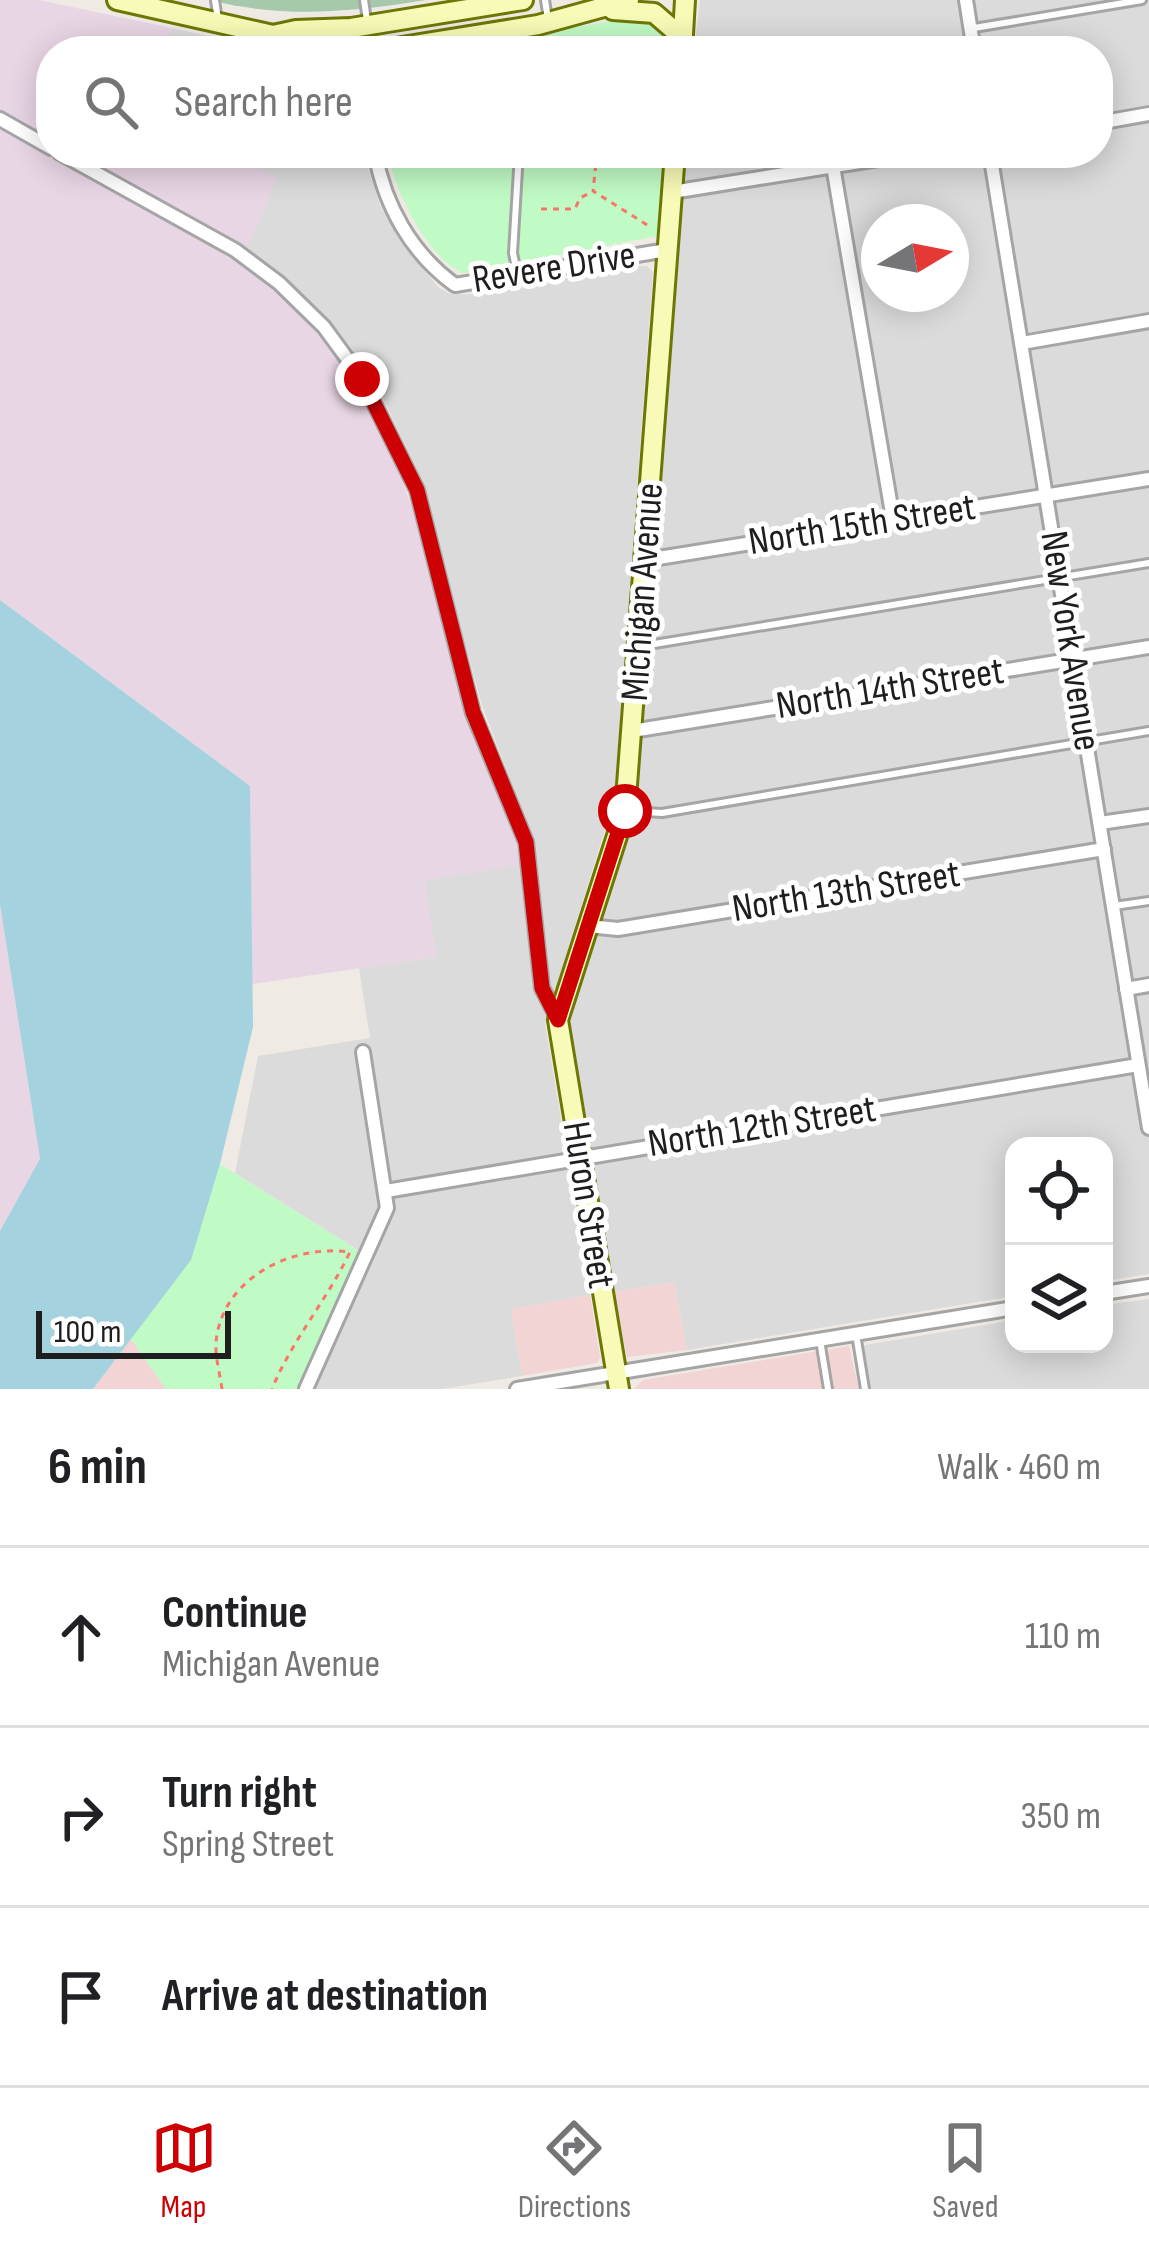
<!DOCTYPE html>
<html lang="en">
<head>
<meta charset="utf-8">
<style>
  body { margin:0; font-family:"Sofia Sans Condensed",sans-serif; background:#f2f2f2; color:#202124 }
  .controls { position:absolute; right:36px; bottom:36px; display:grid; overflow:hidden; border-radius:24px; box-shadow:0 6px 30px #0003 }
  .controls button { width:108px; height:108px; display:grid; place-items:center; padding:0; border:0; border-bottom:3px solid #e0e0e0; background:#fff; color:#202124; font:60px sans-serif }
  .compass { position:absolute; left:861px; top:204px; width:108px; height:108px; border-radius:50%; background:#fff; box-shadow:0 6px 30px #0003; rotate:80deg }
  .scale { position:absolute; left:36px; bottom:30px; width:195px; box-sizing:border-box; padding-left:12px; border:6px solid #1e1e1e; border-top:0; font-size:33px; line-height:42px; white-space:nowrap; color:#1e1e1e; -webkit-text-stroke:9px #fff; paint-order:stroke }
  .stop { position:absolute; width:36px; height:36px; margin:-27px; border:9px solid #cd0004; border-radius:50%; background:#fff }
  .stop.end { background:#cd0004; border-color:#fff; box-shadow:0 3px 12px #0008 }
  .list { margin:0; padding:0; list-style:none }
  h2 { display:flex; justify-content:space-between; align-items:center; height:156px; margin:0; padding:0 48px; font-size:51px }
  h2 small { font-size:39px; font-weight:400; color:#757577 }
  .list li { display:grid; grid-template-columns:78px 1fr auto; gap:36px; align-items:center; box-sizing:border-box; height:180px; padding:0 48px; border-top:3px solid #e0e0e0 }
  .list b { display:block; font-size:45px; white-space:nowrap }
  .list p { margin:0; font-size:39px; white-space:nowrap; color:#757577 }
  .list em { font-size:39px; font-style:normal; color:#757577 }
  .icon { flex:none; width:66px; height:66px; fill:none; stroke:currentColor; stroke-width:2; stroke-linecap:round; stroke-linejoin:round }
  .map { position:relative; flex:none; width:1149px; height:1389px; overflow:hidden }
  .search { position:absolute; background:#fff; box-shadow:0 6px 30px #0003; left:36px; right:36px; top:36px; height:132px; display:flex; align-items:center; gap:30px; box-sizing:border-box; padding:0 42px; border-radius:48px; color:#757577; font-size:45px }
  .sheet { height:696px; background:#fff }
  nav { display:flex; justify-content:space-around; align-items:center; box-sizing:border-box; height:168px; border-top:3px solid #e0e0e0; background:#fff; font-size:33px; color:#757577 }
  nav a { display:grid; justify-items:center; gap:6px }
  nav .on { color:#cd0004 }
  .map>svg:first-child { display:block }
  .residential { fill:#dcdbdb; fill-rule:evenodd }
  .commercial { fill:#f1d4d3 }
  .industrial { fill:#e9d6e5 }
  .cemetery { fill:#a5c9aa }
  .park { fill:#c0fac4 }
  .water { fill:#a4d2de }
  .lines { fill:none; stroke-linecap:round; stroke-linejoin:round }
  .lane-casing { stroke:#a5a5a5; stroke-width:12 }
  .street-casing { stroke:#a5a5a5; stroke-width:18 }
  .secondary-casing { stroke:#6d7703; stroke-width:24 }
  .path { stroke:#fc7569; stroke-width:3; stroke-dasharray:6 6; stroke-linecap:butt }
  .lane { stroke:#fff; stroke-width:6 }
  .street { stroke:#fff; stroke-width:12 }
  .secondary { stroke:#f8fab7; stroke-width:18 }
  .route { stroke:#cd0004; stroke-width:15 }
  .labels { text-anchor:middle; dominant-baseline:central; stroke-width:10; stroke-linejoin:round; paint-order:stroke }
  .street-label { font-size:39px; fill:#1e1e1e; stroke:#fff }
</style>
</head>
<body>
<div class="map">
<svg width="1149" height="1389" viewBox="0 0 1149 1389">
  <rect width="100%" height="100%" fill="#efebe4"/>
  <g class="residential">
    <path d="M700,0H1149V1274L1104,1281V1146H1014V1296L687,1350L674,1282L613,1292L569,1026L635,801L686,153H1098V51H694ZM879,222H951V294H879Z"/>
    <polygon points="172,28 272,51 161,51"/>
    <polygon points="228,153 363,153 380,205 401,242 438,287 450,294 476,294 639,266 647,266 653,272 614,800 545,1023 590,1295 511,1309 522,1376 442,1389 314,1389 374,1260 235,1173 258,1056 370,1038 359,968 436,957 424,880 537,861 529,829 482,705 417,469 379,390 347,343 304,296 246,247 276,178"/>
    <polygon points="1149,1299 1149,1389 869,1389 862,1348 865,1345 1014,1320 1014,1344 1104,1344 1104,1305"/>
  </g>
  <g class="commercial">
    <polygon points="674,1282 687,1350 627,1357 613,1292"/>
    <polygon points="590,1295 600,1357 597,1363 522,1376 511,1309"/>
    <polygon points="131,1339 166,1389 93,1389"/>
    <polygon points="849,1346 859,1389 634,1389 643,1380"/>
  </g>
  <g class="industrial">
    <polygon points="0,0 39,0 172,28 161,51 51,51 51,153 228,153 277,178 241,263 307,319 334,352 388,443 422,534 467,716 515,835 520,865 425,880 436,957 252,984 250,786 0,600"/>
    <polygon points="0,904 40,1160 0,1231"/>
  </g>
  <path class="cemetery" d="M210,0H426C350,12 285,19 210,0Z"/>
  <g class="park">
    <polygon points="635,17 646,17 670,34 671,51 435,51"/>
    <path d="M387,153H664L657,236L464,273C427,259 395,190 387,153Z"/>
    <polygon points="220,1164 359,1251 298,1389 166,1389 131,1339 191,1260"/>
  </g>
  <polygon class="water" points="0,600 250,786 253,1027 220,1164 191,1260 93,1389 0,1389 0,1231 40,1159 0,904"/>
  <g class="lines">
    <defs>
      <g id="lane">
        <polyline points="215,0 218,20"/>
        <polyline points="364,0 367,20"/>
        <polyline points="545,0 548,19"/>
        <polyline points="974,28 1142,0"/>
        <polyline points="517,273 513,253 519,153"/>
        <polyline points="642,646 1149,563"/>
        <polyline points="628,811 662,813 1149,731"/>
        <polyline points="1114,906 1149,901"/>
        <polyline points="856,1334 865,1389"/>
        <polyline points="820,1340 828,1389"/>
      </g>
      <g id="street">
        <polyline points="966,0 974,51"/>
        <polyline points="351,28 356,51"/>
        <polyline points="0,119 51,148"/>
        <polyline points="1098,123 1149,114"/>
        <polyline points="60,153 235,250 279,283 324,327 362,379 417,490 473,713 526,842 542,988 558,1019"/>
        <path d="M375,153C385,206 411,253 455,285L667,250"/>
        <polyline points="990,153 1149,1128"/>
        <polyline points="833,166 893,519"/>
        <polyline points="672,192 916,153"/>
        <polyline points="1022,343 1149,321"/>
        <polyline points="646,560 1149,479"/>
        <polyline points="632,731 1149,647"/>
        <polyline points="1100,823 1149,816"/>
        <polyline points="588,926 618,929 1104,849"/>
        <polyline points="1126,989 1149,985"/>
        <polyline points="386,1191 1138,1065"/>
        <polyline points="1104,1293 1149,1286"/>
        <polyline points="306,1389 387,1208 363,1052"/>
        <polyline points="517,1389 1014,1308"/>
      </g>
      <g id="secondary">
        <polyline points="117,0 273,35 294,48 314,51"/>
        <polyline points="613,10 654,13 683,38"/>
        <polyline points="273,35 296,30 351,28 523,0"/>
        <polyline points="377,51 538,25 629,0"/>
        <polyline points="682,51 685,0"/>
        <polyline points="619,1389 558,1020 625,811 675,153"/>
      </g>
    </defs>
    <use href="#lane" class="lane-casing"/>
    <use href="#street" class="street-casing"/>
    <use href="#secondary" class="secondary-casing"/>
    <g class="path">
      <polyline points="597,153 593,191 652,228"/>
      <polyline points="541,209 575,209 580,198 592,192"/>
      <path d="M222,1389C220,1374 215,1357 216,1342C222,1278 292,1244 350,1252C327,1300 292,1340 272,1389"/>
    </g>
    <use href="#lane" class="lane"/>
    <use href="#street" class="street"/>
    <use href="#secondary" class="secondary"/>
  </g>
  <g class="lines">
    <polyline class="route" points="362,379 417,490 473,712 526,842 542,988 558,1020 625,811"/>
  </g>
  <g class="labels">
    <g class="street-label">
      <text transform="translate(554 268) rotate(-9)">Revere Drive</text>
      <text transform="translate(862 525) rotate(-9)">North 15th Street</text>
      <text transform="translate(643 592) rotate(-86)">Michigan Avenue</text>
      <text transform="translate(1070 641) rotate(81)">New York Avenue</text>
      <text transform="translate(890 689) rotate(-9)">North 14th Street</text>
      <text transform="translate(846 892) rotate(-9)">North 13th Street</text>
      <text transform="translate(762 1127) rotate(-9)">North 12th Street</text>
      <text transform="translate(588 1205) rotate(81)">Huron Street</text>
    </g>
  </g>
</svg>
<div class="controls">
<button><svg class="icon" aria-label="locate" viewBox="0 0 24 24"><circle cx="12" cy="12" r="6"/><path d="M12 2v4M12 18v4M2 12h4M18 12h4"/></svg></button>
<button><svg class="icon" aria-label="layers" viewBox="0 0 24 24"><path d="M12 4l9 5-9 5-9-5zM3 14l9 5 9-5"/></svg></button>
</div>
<svg class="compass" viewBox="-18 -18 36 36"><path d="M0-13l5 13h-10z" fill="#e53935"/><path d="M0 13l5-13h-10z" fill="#757577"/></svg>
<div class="scale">100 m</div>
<div class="stop" style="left:625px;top:811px"></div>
<div class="stop end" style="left:362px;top:379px"></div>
<div class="search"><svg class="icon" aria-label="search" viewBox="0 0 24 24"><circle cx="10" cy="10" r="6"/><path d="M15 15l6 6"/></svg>Search here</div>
</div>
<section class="sheet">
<h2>6 min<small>Walk · 460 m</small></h2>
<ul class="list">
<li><svg class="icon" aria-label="ahead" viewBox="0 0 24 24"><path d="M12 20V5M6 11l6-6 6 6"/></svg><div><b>Continue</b><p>Michigan Avenue</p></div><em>110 m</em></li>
<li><svg class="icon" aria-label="right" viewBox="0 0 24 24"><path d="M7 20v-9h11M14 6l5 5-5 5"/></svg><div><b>Turn right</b><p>Spring Street</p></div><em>350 m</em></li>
<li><svg class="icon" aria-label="arrive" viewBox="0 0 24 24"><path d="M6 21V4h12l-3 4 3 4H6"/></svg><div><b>Arrive at destination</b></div></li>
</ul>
</section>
<nav>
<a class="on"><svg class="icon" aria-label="map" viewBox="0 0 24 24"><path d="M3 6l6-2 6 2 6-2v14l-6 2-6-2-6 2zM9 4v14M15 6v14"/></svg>Map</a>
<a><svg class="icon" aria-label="directions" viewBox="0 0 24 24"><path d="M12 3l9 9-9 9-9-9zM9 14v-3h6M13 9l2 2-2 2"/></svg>Directions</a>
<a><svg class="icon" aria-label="saved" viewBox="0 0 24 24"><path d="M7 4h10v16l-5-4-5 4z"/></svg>Saved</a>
</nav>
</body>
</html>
